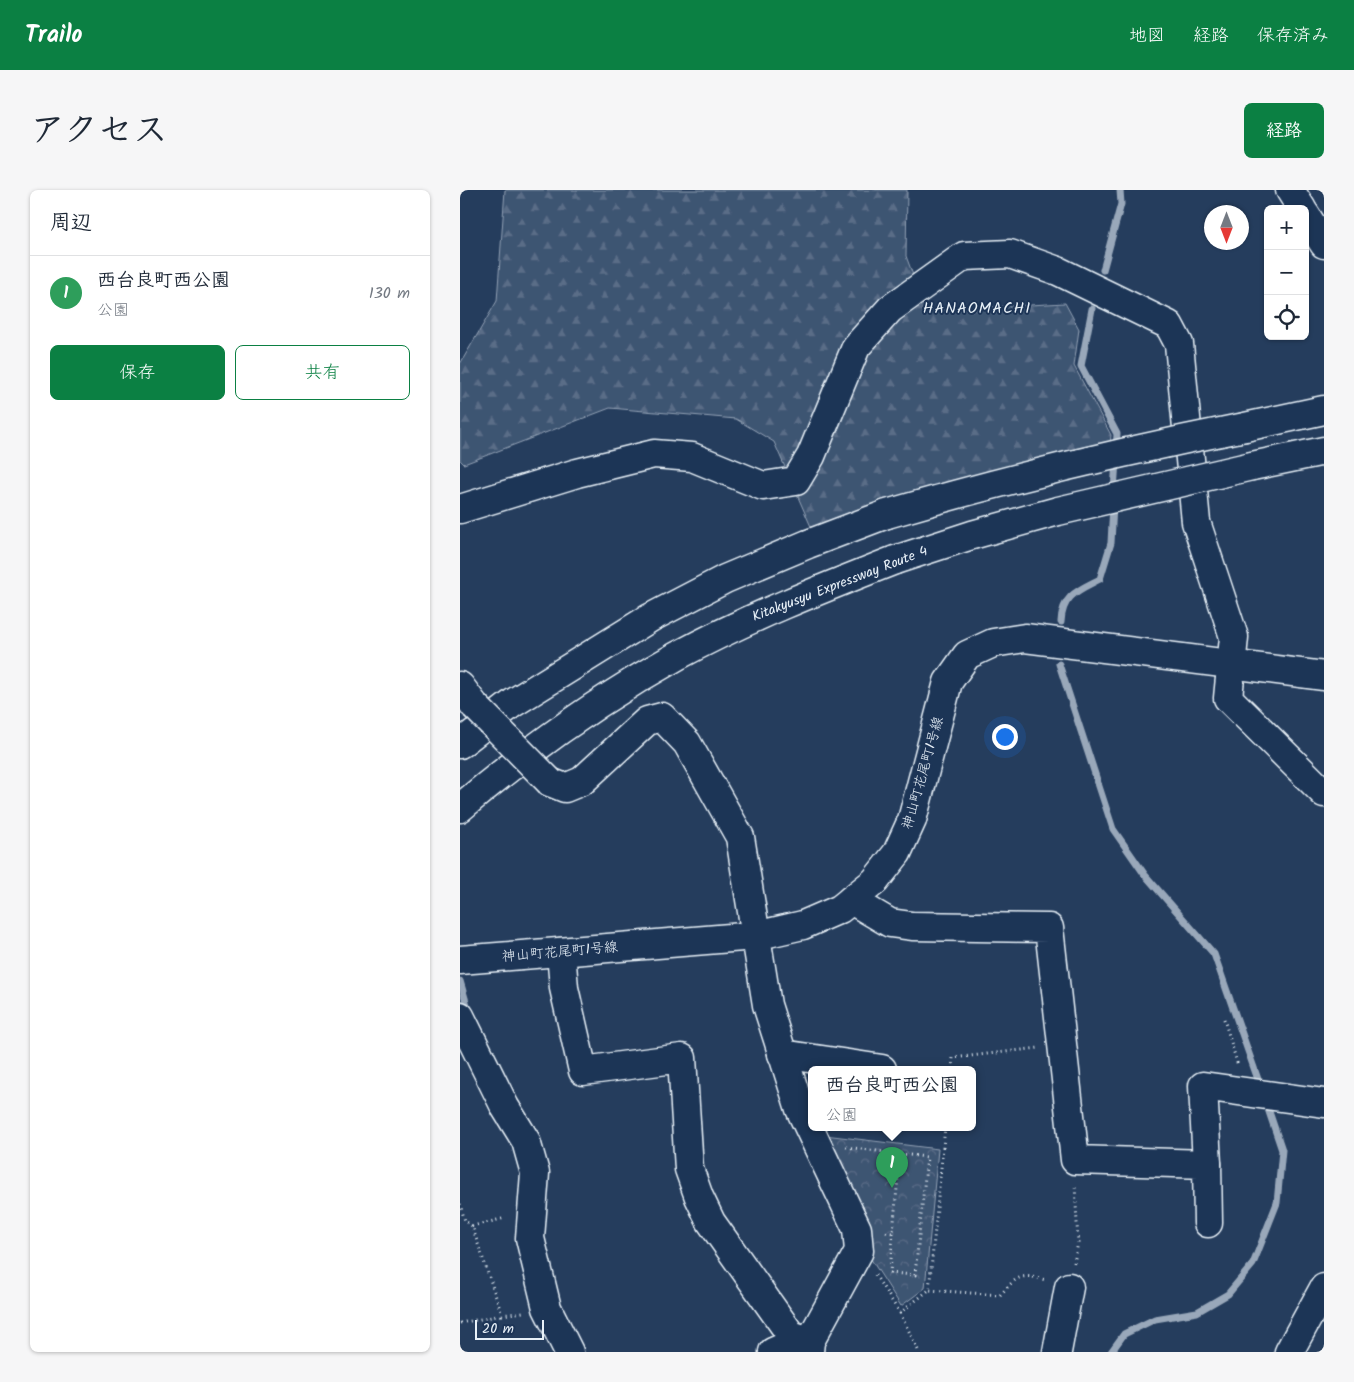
<!DOCTYPE html>
<html lang="ja">
<head>
<meta charset="utf-8">
<style>
  body { margin:0; font-family:Kalam,"Klee One",sans-serif; background:#f6f6f7; color:#1f2937 }
  .controls { position:absolute; right:15px; top:15px; display:grid; overflow:hidden; border-radius:8px; box-shadow:0 1px 4px #0004 }
  .controls button { width:45px; height:45px; display:grid; place-items:center; padding:0; border:0; border-bottom:1px solid #e0e1e3; background:#fff; color:#1f2937; font:25px sans-serif }
  .compass { position:absolute; left:744px; top:15px; width:45px; height:45px; border-radius:50%; background:#fff; box-shadow:0 1px 4px #0004; rotate:180deg }
  .scale { position:absolute; left:15px; bottom:12px; width:69px; box-sizing:border-box; padding-left:5px; border:2px solid #e8f1f8; border-top:0; font-size:14px; line-height:18px; white-space:nowrap; color:#e8f1f8; -webkit-text-stroke:4px #1d3557; paint-order:stroke }
  .you { position:absolute; left:544px; top:546px; width:18px; height:18px; margin:-12px; border:4px solid #fff; border-radius:50%; background:#1a73e8; box-shadow:0 0 0 8px #1a73e833 }
  .badge { display:grid; place-items:center; width:32px; height:32px; border-radius:50%; background:#0b8043; color:#fff; font-size:16px; font-weight:700 }
  .pin { position:absolute; translate:-50% -41px; filter:drop-shadow(0 1px 2px #0008) }
  .pin::after { content:''; position:absolute; top:26px; width:18px; height:15px; background:inherit; clip-path:polygon(0 0,100% 0,50% 100%) }
  .popup { position:absolute; left:348px; top:876px; width:168px; height:65px; box-sizing:border-box; display:grid; place-content:center; border-radius:8px; background:#fff; filter:drop-shadow(0 1px 4px #0005); font-size:16px; white-space:nowrap; color:#747a83 }
  .popup b { font-size:19px; color:#1f2937 }
  .popup::after { content:''; position:absolute; left:50%; top:100%; margin-left:-10px; border:10px solid transparent; border-top-color:#fff }
  .list { margin:0; padding:0; list-style:none }
  h2 { display:flex; justify-content:space-between; align-items:center; height:65px; margin:0; padding:0 20px; font-size:21px }
  h2 small { font-size:16px; font-weight:400; color:#747a83 }
  .list li { display:grid; grid-template-columns:32px 1fr auto; gap:15px; align-items:center; box-sizing:border-box; height:75px; padding:0 20px; border-top:1px solid #e0e1e3 }
  .list b { display:block; font-size:19px; white-space:nowrap }
  .list p { margin:0; font-size:16px; white-space:nowrap; color:#747a83 }
  .list em { font-size:16px; font-style:normal; color:#747a83 }
  .actions { display:flex; gap:10px; padding:15px 20px }
  .actions a { flex:1; padding:11px 0; border:1px solid #0b8043; border-radius:8px; text-align:center; font-size:18px; color:#0b8043 }
  .actions .main { background:#0b8043; color:#fff }
  .icon { flex:none; width:28px; height:28px; fill:none; stroke:currentColor; stroke-width:2; stroke-linecap:round; stroke-linejoin:round }
  .map { position:relative; flex:none; width:864px; height:1162px; overflow:hidden; border-radius:8px }
  header { display:flex; align-items:center; gap:30px; box-sizing:border-box; height:70px; padding:0 25px; background:#0b8043; color:#fff }
  header strong { font-size:24px }
  nav { display:flex; gap:28px; margin-inline-start:auto; font-size:18px }
  .intro { display:flex; align-items:center; justify-content:space-between; box-sizing:border-box; height:120px; padding:0 30px }
  h1 { margin:0; font-size:35px }
  .button { padding:12px 22px; border-radius:8px; background:#0b8043; color:#fff; font-size:18px; font-weight:700 }
  main { display:flex; gap:30px; padding:0 30px }
  aside { flex:1; background:#fff; border-radius:8px; box-shadow:0 1px 4px #0004 }
  .map>svg:first-child { display:block }
  .forest { fill:url(#forest-firs); stroke:#93a2b5 }
  .park { fill:url(#park-crowns); stroke:#93a2b5 }
  .lines { fill:none; stroke-linecap:round; stroke-linejoin:round }
  .stream { stroke:#99a8ba; stroke-width:7 }
  .minor-casing { stroke:#e8f1f8; stroke-width:31 }
  .highway-casing { stroke:#e8f1f8; stroke-width:31 }
  .path { stroke:#e8f1f8; stroke-width:3; stroke-dasharray:1 4; stroke-linecap:butt }
  .minor { stroke:#1d3557; stroke-width:28 }
  .highway { stroke:#1d3557; stroke-width:28 }
  .minor-bridge-casing { stroke:#e8f1f8; stroke-width:31; stroke-linecap:butt }
  .highway-bridge-casing { stroke:#e8f1f8; stroke-width:31; stroke-linecap:butt }
  .minor-bridge { stroke:#1d3557; stroke-width:28 }
  .highway-bridge { stroke:#1d3557; stroke-width:28 }
  .labels { text-anchor:middle; dominant-baseline:central; stroke-width:4; stroke-linejoin:round; paint-order:stroke }
  .street-label { font-size:14px; fill:#e8f1f8; stroke:#1d3557 }
  .quarter-label { font-size:16px; letter-spacing:1px; fill:#e8f1f8; stroke:#1d3557 }
</style>
</head>
<body>
<header>
<strong>Trailo</strong>
<nav><a>地図</a><a>経路</a><a>保存済み</a></nav>
</header>
<div class="intro"><h1>アクセス</h1><a class="button">経路</a></div>
<main>
<aside>
<h2>周辺<small></small></h2>
<ul class="list">
<li><span class="badge" style="background:#2e9e5b">1</span><div><b>西台良町西公園</b><p>公園</p></div><em>130 m</em></li>
</ul>
<div class="actions"><a class="main">保存</a><a>共有</a></div>
</aside>
<div class="map">
<svg width="864" height="1162" viewBox="0 0 864 1162">
  <defs>
    <pattern id="forest-firs" width="22" height="20" patternUnits="userSpaceOnUse" patternTransform="scale(1.25)"><rect width="22" height="20" fill="#3e5472"/><path d="M5 1l3.5 6h-7zM16 11l3.5 6h-7z" fill="#5a6d87"/></pattern>
    <pattern id="park-crowns" width="20" height="18" patternUnits="userSpaceOnUse" patternTransform="scale(1.25)"><rect width="20" height="18" fill="#3e5472"/><path d="M2 6a3 3 0 1 1 6 0M12 15a3 3 0 1 1 6 0" fill="none" stroke="#5a6d87"/></pattern>
  </defs>
  <rect width="100%" height="100%" fill="#253d5d"/>
  <filter id="ink" filterUnits="userSpaceOnUse"><feTurbulence type="fractalNoise" baseFrequency=".02" numOctaves="2"/><feDisplacementMap in="SourceGraphic" scale="10" xChannelSelector="R" yChannelSelector="G"/><feConvolveMatrix kernelMatrix="1 2 1 2 8 2 1 2 1" color-interpolation-filters="sRGB"/></filter>
  <g filter="url(#ink)">
    <polygon class="forest" points="45,0 447,0 446,66 466,121 605,113 619,139 614,176 651,245 650,255 477,295 352,339 314,252 276,229 150,218 4,274 0,270 0,174 37,111"/>
    <polygon class="park" points="365,945 478,959 465,1098 441,1116 407,1063"/>
    <g class="lines">
      <g class="stream">
        <polyline points="643,80 661,14 660,0"/>
        <polyline points="632,119 621,176 657,244 656,259"/>
        <polyline points="654,301 656,270"/>
        <path d="M601,432C602,405 619,400 640,389L651,353L653,315"/>
        <polyline points="599,474 653,639 685,685 754,764 801,898"/>
        <polyline points="0,791 9,822"/>
        <polyline points="651,1162 664,1144 695,1129 737,1122 768,1104 793,1074 817,1013 822,960 805,910"/>
      </g>
      <defs>
        <g id="minor">
          <polyline points="830,0 842,19"/>
          <polyline points="845,24 864,54"/>
          <polyline points="0,319 117,283 194,264 232,267 303,296 336,291 351,266 396,157 430,119 504,66 550,64 598,81 709,135 719,154 736,332 774,447 768,508 864,603"/>
          <polyline points="0,496 15,516"/>
          <polyline points="90,592 105,598 122,591 187,531 202,527 227,553 280,647 307,815 340,919 397,1039 399,1061 350,1151 349,1162"/>
          <polyline points="391,710 430,733 452,736 589,738 615,970 747,974 748,1033"/>
          <polyline points="101,762 104,798 123,881 222,868 229,979 239,1007 251,1032 331,1145 350,1151"/>
          <polyline points="0,770 295,746 343,735 380,719 415,691 437,663 452,630 488,492 507,465 533,453 565,448 864,486"/>
          <polyline points="0,826 45,917 66,951 75,983 70,1048 87,1118 109,1162"/>
          <polyline points="322,864 422,879"/>
          <polyline points="747,974 743,896 864,913"/>
          <polyline points="313,1162 342,1149"/>
          <polyline points="597,1162 609,1097"/>
          <polyline points="829,1162 864,1098"/>
        </g>
        <g id="highway">
          <polyline points="785,237 864,220"/>
          <polyline points="792,276 864,261"/>
          <polyline points="0,554 53,513 190,428 265,389 348,354 427,324"/>
          <path d="M0,618C67,561 140,509 217,466C287,428 361,399 435,370"/>
        </g>
      </defs>
      <use href="#minor" class="minor-casing"/>
      <use href="#highway" class="highway-casing"/>
      <g class="path">
        <polyline points="764,829 778,876"/>
        <polyline points="492,879 493,868 579,858"/>
        <path d="M485,937L469,1100L540,1105C558,1086 559,1083 586,1090"/>
        <polyline points="386,957 440,964 433,1043 423,1042"/>
        <polyline points="0,1014 5,1031 12,1036 42,1125 63,1122"/>
        <polyline points="12,1036 46,1028"/>
        <polyline points="433,1043 430,1083 455,1085 467,967 440,964"/>
        <polyline points="614,1073 618,1053 615,994"/>
        <polyline points="415,1085 440,1123 469,1100"/>
        <polyline points="440,1123 459,1162"/>
        <polyline points="0,1133 42,1125"/>
      </g>
      <use href="#minor" class="minor"/>
      <use href="#highway" class="highway"/>
      <defs>
        <polyline id="minor-bridge" points="15,516 90,592"/>
        <g id="highway-bridge">
          <path d="M427,324C546,289 664,261 785,237"/>
          <polyline points="435,370 512,345 598,321 792,276"/>
        </g>
      </defs>
      <use href="#minor-bridge" class="minor-bridge-casing"/>
      <use href="#highway-bridge" class="highway-bridge-casing"/>
      <use href="#minor-bridge" class="minor-bridge"/>
      <use href="#highway-bridge" class="highway-bridge"/>
    </g>
  </g>
  <g class="labels">
    <g class="street-label">
      <text transform="translate(380 394) rotate(-21)">Kitakyusyu Expressway Route 4</text>
      <text transform="translate(463 583) rotate(-74)">神山町花尾町1号線</text>
      <text transform="translate(100 762) rotate(-5)">神山町花尾町1号線</text>
    </g>
    <g class="quarter-label">
      <text x="517" y="118">HANAOMACHI</text>
    </g>
  </g>
</svg>
<div class="controls">
<button>+</button>
<button>−</button>
<button><svg class="icon" aria-label="locate" viewBox="0 0 24 24"><circle cx="12" cy="12" r="6"/><path d="M12 2v4M12 18v4M2 12h4M18 12h4"/></svg></button>
</div>
<svg class="compass" viewBox="-18 -18 36 36"><path d="M0-13l5 13h-10z" fill="#e53935"/><path d="M0 13l5-13h-10z" fill="#747a83"/></svg>
<div class="scale">20 m</div>
<div class="you"></div>
<div class="pin badge" style="left:432px;top:998px;background:#2e9e5b">1</div>
<div class="popup"><b>西台良町西公園</b>公園</div>
</div>
</main>
</body>
</html>
